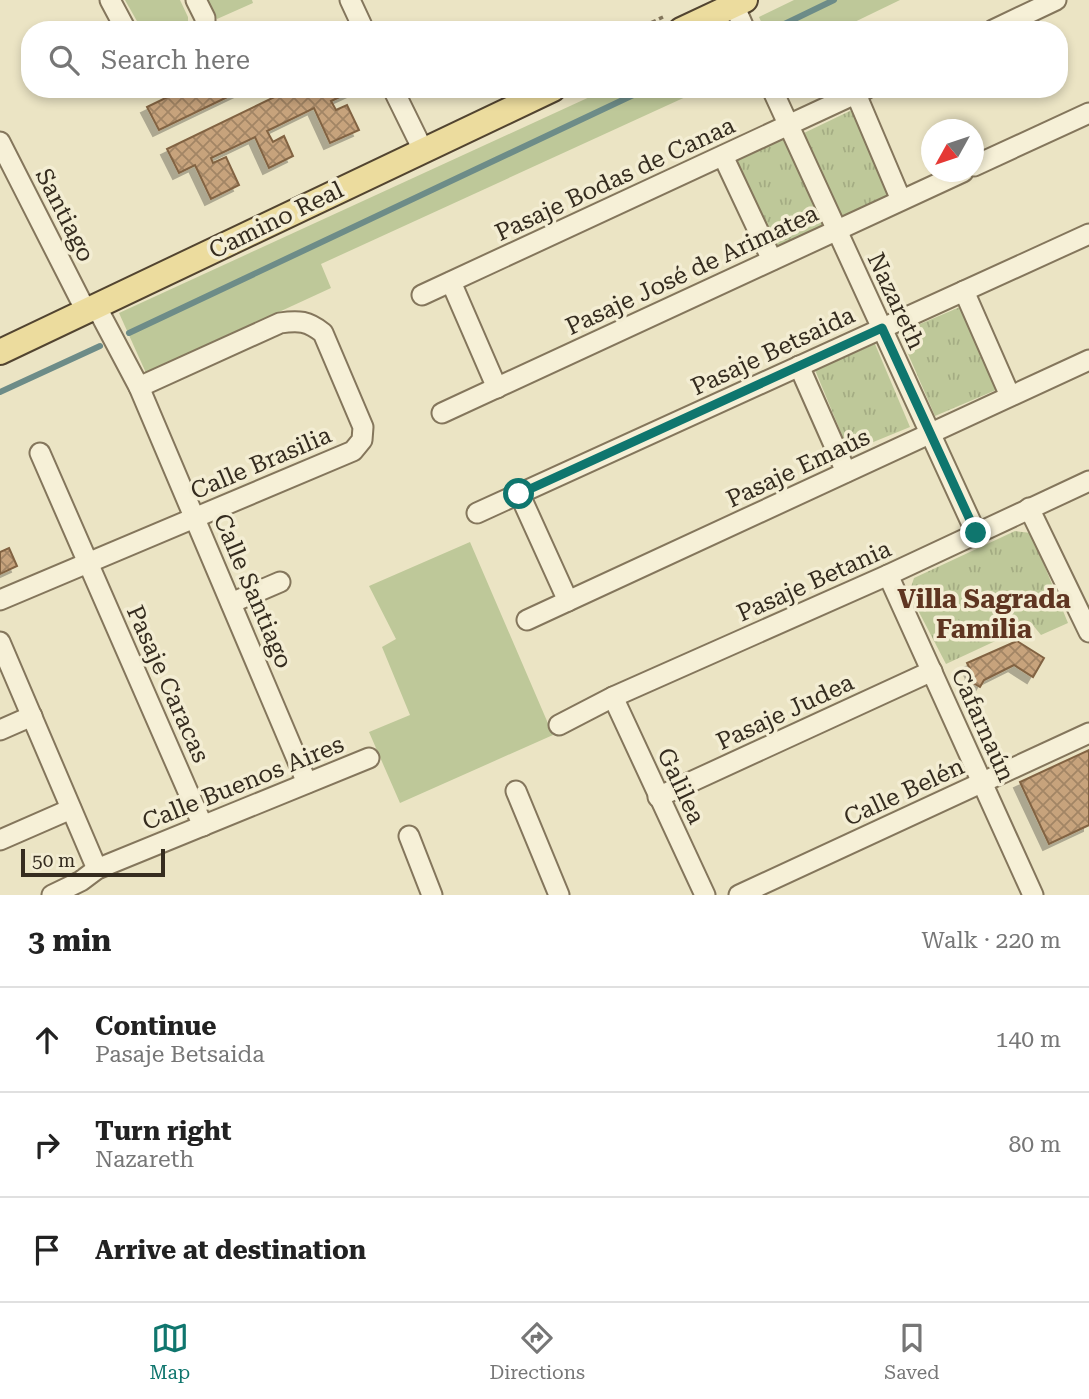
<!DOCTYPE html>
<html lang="en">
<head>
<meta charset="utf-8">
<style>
  body { margin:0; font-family:"Roboto Serif",serif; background:#f6f6f6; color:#222 }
  .compass { position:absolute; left:921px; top:119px; width:63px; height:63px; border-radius:50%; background:#fff; box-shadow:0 4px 10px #0003; rotate:230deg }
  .scale { position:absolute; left:21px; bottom:18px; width:144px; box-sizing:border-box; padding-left:7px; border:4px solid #352c1f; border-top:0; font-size:19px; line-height:24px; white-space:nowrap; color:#352c1f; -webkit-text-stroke:5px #f3edd3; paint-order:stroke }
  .stop { position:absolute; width:21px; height:21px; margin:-16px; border:5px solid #0f766e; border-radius:50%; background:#fff }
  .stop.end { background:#0f766e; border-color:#fff; box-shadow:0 2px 7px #0008 }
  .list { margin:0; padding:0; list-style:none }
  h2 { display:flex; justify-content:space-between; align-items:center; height:91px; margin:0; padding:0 28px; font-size:30px }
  h2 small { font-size:23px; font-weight:400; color:#767676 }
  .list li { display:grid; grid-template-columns:46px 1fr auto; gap:21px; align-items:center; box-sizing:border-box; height:105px; padding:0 28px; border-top:2px solid #e0e0e0 }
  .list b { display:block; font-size:26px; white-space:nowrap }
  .list p { margin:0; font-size:23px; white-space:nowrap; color:#767676 }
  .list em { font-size:23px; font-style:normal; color:#767676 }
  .icon { flex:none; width:38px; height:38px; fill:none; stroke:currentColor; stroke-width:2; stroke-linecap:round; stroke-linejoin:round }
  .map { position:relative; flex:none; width:1089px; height:895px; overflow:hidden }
  .search { position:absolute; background:#fff; box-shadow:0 4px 10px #0003; left:21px; right:21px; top:21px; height:77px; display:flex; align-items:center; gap:18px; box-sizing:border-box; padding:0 24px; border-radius:28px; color:#767676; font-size:26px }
  .sheet { height:406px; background:#fff }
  nav { display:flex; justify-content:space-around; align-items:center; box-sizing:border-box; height:98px; border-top:2px solid #e0e0e0; background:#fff; font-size:19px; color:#767676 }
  nav a { display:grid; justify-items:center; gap:4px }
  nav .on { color:#0f766e }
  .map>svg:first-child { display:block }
  .grass { fill:#bec899 }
  .park { fill:url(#park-tufts) }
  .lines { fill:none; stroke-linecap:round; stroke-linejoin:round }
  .stream { stroke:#6d8c88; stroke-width:6 }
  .building { fill:url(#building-cross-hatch); stroke:#826343; stroke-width:2; filter:url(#shadow) }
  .minor-casing { stroke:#84765c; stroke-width:23 }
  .major-casing { stroke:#524430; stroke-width:28 }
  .path { stroke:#84765c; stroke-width:3.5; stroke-dasharray:5 3.5; stroke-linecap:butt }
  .minor { stroke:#f6f0d7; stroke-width:19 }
  .major { stroke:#ecdc9e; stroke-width:24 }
  .route { stroke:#0f766e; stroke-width:9 }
  .labels { text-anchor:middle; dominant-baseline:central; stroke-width:7; stroke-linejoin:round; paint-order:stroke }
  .street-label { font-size:24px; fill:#352c1f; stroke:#f3edd3 }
  .neighbourhood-label { font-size:26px; font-weight:bold; fill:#5f3521; stroke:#f3edd3 }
</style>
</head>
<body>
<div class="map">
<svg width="1089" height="895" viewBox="0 0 1089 895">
  <defs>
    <pattern id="park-tufts" width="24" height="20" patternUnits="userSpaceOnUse" patternTransform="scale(1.75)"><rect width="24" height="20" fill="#bec899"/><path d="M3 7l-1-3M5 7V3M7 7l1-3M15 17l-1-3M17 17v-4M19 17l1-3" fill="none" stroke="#a4ac83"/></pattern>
    <pattern id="building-cross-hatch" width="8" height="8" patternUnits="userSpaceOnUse" patternTransform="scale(1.75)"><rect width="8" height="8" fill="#c7a37c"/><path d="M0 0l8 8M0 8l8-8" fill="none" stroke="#a28565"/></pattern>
    <filter id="shadow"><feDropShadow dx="-6" dy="6" stdDeviation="0" flood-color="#0004"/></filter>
  </defs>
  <rect width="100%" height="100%" fill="#ebe4c4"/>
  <g class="grass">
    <polygon points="125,0 180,0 188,17 188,30 142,30"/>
    <polygon points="208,0 252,0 253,3 217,19"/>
    <polygon points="794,0 900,0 838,30 765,30 759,17"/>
    <polygon points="607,89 703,89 321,264 331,288 146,373 119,313"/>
    <polygon points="470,542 553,735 400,803 369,732 410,715 382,647 396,639 369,586"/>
  </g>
  <g class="park">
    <polygon points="852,110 891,197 842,220 804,133"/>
    <polygon points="784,139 823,227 774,248 735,161"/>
    <polygon points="960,307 996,390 935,416 899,333"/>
    <polygon points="875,344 910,427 849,452 815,370"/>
    <polygon points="1015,531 1031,533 1068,623 1041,635 1032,624 946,664 909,593 914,578"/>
  </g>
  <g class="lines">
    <g class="stream">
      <polyline points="772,30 834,0"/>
      <polyline points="129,333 646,89"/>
      <polyline points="0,392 100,346"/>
    </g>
  </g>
  <g class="building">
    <polygon points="184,89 244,89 159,130 147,107"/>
    <polygon points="291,89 357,89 331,101 336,110 347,105 359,130 330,143 314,108 267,131 273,142 284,136 293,156 269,168 255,137 211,158 213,163 226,157 239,185 211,199 195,165 179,173 167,149"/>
    <polygon points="9,548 17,566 0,574 0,552"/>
    <polygon points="1017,641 1044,658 1033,677 1014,665 984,680 980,687 968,680 972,673 967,663"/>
    <polygon points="1089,750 1089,825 1049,844 1020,782"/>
  </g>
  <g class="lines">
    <defs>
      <g id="minor">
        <polyline points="110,0 126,30"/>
        <polyline points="196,0 205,18 205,30"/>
        <polyline points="350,0 364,30"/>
        <polyline points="734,5 745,30"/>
        <polyline points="993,30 1056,0"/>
        <polyline points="393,89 423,150"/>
        <polyline points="772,89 976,533"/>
        <polyline points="856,94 901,200"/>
        <polyline points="0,142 86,311"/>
        <polyline points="723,156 772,260"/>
        <polyline points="974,166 1089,113"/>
        <polyline points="451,282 497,388"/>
        <polyline points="964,291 1010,396"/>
        <polyline points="422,295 866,89"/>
        <polyline points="96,306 139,387 307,783"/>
        <polyline points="799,366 846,472"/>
        <polyline points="442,413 963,172"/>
        <polyline points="40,453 203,826"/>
        <polyline points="519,493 568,601"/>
        <polyline points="1029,508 1089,632"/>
        <polyline points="477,513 1089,234"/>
        <polyline points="888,575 1033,895"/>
        <path d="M0,600L353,451L362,440L363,427L323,333C308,321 299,320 280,323L139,387"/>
        <polyline points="231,603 280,582"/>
        <polyline points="527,620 1089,360"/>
        <polyline points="0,642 97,869"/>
        <polyline points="613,697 705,895"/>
        <polyline points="559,725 613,697 888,575 1089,481"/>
        <polyline points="0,730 32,716"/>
        <polyline points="516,791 559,895"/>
        <polyline points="658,797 932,671"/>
        <polyline points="409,836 432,895"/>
        <polyline points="0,840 71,809"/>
        <polyline points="52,895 81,881 97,869 369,758"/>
        <polyline points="739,895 1089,733"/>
      </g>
      <g id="major">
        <polyline points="681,30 745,0"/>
        <polyline points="0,352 553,89"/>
      </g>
    </defs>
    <use href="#minor" class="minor-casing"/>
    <use href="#major" class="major-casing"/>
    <polyline class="path" points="636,30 663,17"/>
    <use href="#minor" class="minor"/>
    <use href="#major" class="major"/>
  </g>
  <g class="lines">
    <polyline class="route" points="519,494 882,328 976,533"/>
  </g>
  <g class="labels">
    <g class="street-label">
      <text transform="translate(615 179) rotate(-25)">Pasaje Bodas de Canaa</text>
      <text transform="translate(65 215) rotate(63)">Santiago</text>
      <text transform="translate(276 220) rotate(-26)">Camino Real</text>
      <text transform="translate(692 270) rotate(-25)">Pasaje José de Arimatea</text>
      <text transform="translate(896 301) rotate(65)">Nazareth</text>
      <text transform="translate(773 351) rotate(-25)">Pasaje Betsaida</text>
      <text transform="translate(261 463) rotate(-23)">Calle Brasilia</text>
      <text transform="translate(798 468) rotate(-25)">Pasaje Emaús</text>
      <text transform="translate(814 581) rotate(-24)">Pasaje Betania</text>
      <text transform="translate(253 591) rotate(67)">Calle Santiago</text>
      <text transform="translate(168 684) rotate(66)">Pasaje Caracas</text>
      <text transform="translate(785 712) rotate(-25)">Pasaje Judea</text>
      <text transform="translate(983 725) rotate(66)">Cafarnaún</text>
      <text transform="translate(243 783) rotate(-22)">Calle Buenos Aires</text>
      <text transform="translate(681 786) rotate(65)">Galilea</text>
      <text transform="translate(904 792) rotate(-25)">Calle Belén</text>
    </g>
    <g class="neighbourhood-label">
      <text x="984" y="599">Villa Sagrada<tspan x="984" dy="30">Familia</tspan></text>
    </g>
  </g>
</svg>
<svg class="compass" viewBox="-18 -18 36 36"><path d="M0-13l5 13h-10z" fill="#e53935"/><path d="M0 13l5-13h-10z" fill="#767676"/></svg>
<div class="scale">50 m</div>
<div class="stop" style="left:519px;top:494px"></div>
<div class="stop end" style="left:976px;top:533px"></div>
<div class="search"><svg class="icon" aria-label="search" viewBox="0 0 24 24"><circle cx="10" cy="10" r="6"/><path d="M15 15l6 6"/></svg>Search here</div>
</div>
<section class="sheet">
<h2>3 min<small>Walk · 220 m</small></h2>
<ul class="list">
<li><svg class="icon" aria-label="ahead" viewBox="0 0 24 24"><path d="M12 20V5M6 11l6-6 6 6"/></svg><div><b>Continue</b><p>Pasaje Betsaida</p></div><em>140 m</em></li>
<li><svg class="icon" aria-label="right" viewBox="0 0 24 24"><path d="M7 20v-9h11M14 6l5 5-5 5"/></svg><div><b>Turn right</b><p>Nazareth</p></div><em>80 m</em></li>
<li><svg class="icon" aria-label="arrive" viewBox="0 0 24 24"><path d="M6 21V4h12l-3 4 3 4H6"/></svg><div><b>Arrive at destination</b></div></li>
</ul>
</section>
<nav>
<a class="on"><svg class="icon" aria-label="map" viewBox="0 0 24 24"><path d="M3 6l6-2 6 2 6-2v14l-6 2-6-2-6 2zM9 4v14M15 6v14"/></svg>Map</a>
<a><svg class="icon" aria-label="directions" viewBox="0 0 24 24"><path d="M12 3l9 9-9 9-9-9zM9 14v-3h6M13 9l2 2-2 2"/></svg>Directions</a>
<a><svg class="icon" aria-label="saved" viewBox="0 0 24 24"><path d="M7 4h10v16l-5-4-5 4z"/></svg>Saved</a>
</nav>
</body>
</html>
